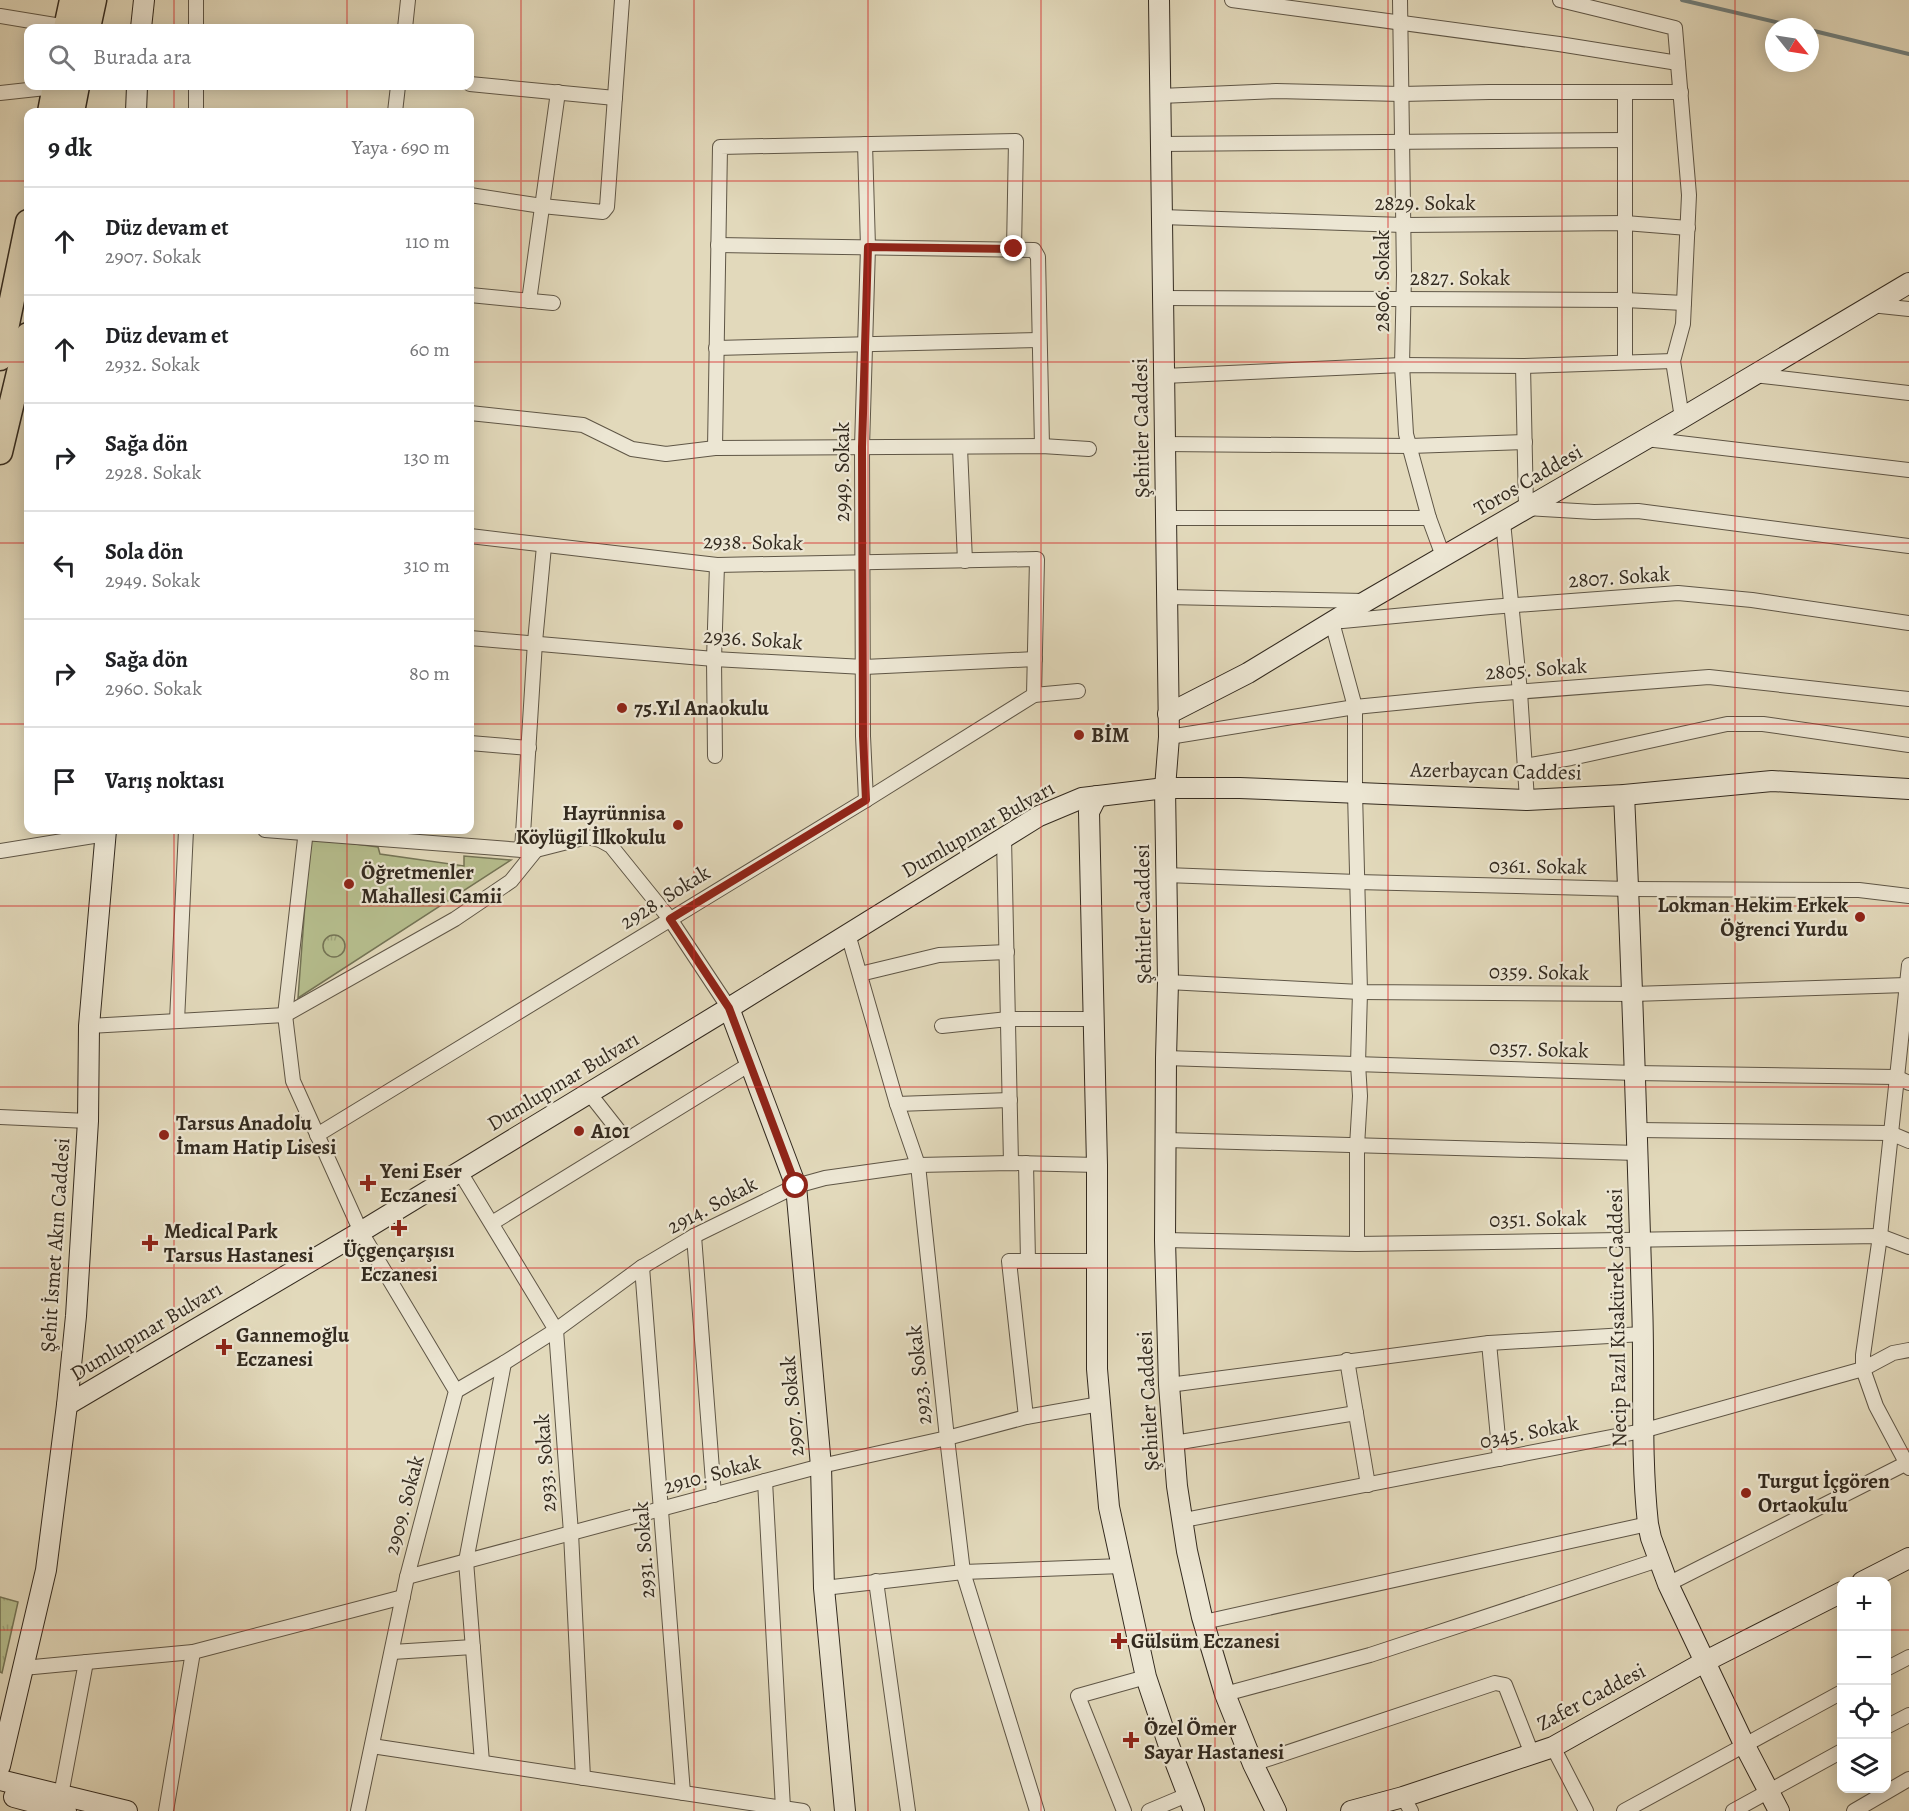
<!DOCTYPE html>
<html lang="tr">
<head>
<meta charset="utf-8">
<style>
  body { margin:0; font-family:Alegreya,serif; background:#f2f2f2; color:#202124 }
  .controls { position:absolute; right:18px; bottom:18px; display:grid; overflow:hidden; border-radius:12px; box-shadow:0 3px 15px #0003 }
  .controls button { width:54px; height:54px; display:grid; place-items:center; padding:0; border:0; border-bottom:2px solid #e0e0e0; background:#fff; color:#202124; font:30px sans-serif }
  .compass { position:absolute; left:1765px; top:18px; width:54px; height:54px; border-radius:50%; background:#fff; box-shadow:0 3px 15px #0003; rotate:120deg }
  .stop { position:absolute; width:18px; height:18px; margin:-14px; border:4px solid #8f2418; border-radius:50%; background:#fff }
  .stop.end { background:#8f2418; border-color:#fff; box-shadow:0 2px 6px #0008 }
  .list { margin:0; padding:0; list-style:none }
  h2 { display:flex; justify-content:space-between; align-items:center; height:78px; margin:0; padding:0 24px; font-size:26px }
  h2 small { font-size:20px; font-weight:400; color:#757577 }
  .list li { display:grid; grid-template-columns:39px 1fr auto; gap:18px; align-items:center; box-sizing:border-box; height:108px; padding:0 24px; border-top:2px solid #e0e0e0 }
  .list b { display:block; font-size:22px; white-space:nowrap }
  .list p { margin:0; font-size:20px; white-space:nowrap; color:#757577 }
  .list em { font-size:20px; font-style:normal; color:#757577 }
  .icon { flex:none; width:33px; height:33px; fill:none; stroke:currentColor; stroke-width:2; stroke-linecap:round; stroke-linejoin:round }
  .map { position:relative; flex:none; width:1909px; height:1811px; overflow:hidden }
  .search { position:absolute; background:#fff; box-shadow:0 3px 15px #0003; left:24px; top:24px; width:450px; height:66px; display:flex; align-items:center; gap:15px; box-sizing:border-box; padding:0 21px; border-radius:12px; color:#757577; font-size:22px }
  .panel { position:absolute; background:#fff; box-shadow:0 3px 15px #0003; left:24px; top:108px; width:450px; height:726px; border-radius:12px }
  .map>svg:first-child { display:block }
  .grass { fill:#b6be8e; stroke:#747456; stroke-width:1.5 }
  .park { fill:url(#park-tufts); stroke:#747456; stroke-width:1.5 }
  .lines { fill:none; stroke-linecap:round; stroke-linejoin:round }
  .stream { stroke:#707f7d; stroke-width:4 }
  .street-casing { stroke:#5f5646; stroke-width:16 }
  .secondary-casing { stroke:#332a1f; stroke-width:22 }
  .highway-casing { stroke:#332a1f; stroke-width:27 }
  .street { stroke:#ece6d3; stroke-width:14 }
  .secondary { stroke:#ece6d3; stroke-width:20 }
  .highway { stroke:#e2d9bb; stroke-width:24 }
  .route { stroke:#8f2418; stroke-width:8 }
  .grid { fill:none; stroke:#d62828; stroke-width:1.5; stroke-opacity:0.55 }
  .poi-dot { fill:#8f2418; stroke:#ece6d3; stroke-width:2 }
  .labels { text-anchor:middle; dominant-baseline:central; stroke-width:4.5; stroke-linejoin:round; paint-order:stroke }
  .street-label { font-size:21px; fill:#332a1f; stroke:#ece6d3 }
  .poi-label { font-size:21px; font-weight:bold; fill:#332a1f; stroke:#ece6d3; text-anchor:start }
</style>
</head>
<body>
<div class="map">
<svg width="1909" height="1811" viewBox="0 0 1909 1811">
  <defs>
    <pattern id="park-tufts" width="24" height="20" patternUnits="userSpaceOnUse" patternTransform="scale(1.5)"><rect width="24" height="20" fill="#b6be8e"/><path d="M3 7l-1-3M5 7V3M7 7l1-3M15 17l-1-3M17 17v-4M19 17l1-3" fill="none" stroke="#9da37a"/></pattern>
  </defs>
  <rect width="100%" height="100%" fill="#e2d9bb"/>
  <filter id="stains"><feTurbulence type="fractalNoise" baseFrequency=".00333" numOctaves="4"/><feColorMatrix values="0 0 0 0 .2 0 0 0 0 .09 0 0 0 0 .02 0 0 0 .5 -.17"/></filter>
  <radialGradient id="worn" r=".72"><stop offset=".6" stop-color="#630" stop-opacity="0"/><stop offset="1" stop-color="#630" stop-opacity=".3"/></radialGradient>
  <polygon class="grass" points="310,838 378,847 380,854 464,866 464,856 511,860 298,998"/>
  <g class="park">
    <circle cx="334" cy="946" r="11"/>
    <polygon points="0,1597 18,1602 2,1673 0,1672"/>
  </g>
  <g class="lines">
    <g class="stream">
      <polyline points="1682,0 1797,27"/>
      <polyline points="1810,30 1909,54"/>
    </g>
    <defs>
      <g id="street">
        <polyline points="196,0 196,28"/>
        <polyline points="1232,0 1559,44 1678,63"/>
        <polyline points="1400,0 1404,275 1402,365 1406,434 1429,518 1443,556"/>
        <polyline points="1560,0 1675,28 1689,195 1683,324 1673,361 1682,418"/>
        <polyline points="0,16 67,27"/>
        <polyline points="405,28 408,0"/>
        <polyline points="470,84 615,98"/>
        <polyline points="196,86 196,112"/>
        <polyline points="1625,92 1625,362"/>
        <polyline points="0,93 55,87"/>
        <polyline points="1160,96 1276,91 1401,94 1489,92 1681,92"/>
        <polyline points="395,112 398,86"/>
        <polyline points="865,144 868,247 862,447 863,736 866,800"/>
        <polyline points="1161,144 1625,140"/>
        <polyline points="470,195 542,206 603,212 607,207 622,0"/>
        <polyline points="1162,217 1403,225 1625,223 1688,228"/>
        <polyline points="718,245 1034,250 1038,257 1042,446"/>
        <polyline points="470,295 553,303"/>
        <polyline points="1163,298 1625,300 1684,303"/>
        <polyline points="529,301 558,92"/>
        <polyline points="1871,305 1909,309"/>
        <polyline points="716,348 1039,340"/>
        <polyline points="1523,366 1526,508 1594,512 1638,511 1909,546"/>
        <polyline points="1754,375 1909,393"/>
        <polyline points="1164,376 1402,365 1523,366 1673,361"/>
        <polyline points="470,413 583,425 632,449 666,454 715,448 1042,446 1089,449"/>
        <polyline points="1646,439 1909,470"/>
        <polyline points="1164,444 1410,446 1525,442"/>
        <polyline points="715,448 720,147 1016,141 1014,249"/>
        <polyline points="960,448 965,561"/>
        <polyline points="1166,518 1429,518"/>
        <polyline points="1503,522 1520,692 1527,800"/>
        <polyline points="1167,597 1364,601"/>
        <polyline points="470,638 714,659 864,667 1035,659"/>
        <polyline points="1034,695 1078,691"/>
        <polyline points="1169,737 1355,707 1477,695 1709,677 1909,699"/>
        <polyline points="470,743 529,748"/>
        <polyline points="715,756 714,659 717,565"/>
        <polyline points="1525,766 1571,758 1727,724 1763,724 1909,745"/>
        <polyline points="265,830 522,850 536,850 587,837 600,840 611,846 670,919 729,1008"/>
        <polyline points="306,830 285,1015 293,1081 361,1232 456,1391 407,1577 358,1811"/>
        <polyline points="1004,838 1011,1163"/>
        <polyline points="522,850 535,642 544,546"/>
        <polyline points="0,851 106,834"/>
        <polyline points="1166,875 1357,882 1629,889 1859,890 1909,896"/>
        <polyline points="848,934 897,1104 918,1165 947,1438 963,1572 1037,1811"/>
        <polyline points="1909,965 1880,1236 1863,1355 1863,1369 1876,1406 1909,1468"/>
        <polyline points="860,974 939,955 1007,952"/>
        <polyline points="1168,982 1360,992 1633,994 1906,985 1909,986"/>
        <polyline points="177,1021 186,830"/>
        <polyline points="89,1026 285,1015 455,919 511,881 536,850"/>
        <polyline points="942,1026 1008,1019 1094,1019"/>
        <polyline points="1166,1058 1635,1073 1896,1077 1909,1083"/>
        <polyline points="589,1093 626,1140"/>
        <polyline points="897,1104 1010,1100"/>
        <polyline points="0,1117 88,1121"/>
        <polyline points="1638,1130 1890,1133 1909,1141"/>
        <polyline points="317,1135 866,800 1034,695 1037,559 717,565 470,536"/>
        <polyline points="1166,1140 1638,1153"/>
        <polyline points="1026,1163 1028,1261"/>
        <polyline points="460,1172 556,1330 571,1533 583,1778"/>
        <polyline points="492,1223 750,1064"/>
        <polyline points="694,1236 714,1495"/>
        <polyline points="1165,1240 1357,1244 1880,1236 1909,1247"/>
        <polyline points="1357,1244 1357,1146 1360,1096 1358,1064 1360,992 1355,792 1355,707 1332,622 1490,607 1678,593 1752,600 1909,623"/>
        <polyline points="642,1267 683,1793"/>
        <polyline points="1489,1343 1500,1459"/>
        <polyline points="1347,1360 1368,1485"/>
        <polyline points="1169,1385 1489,1343 1643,1334"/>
        <polyline points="456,1391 504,1363 556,1330 642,1267 694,1236 796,1186 825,1178 918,1165 1011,1163 1097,1165"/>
        <polyline points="1026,1417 1009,1261 1097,1261"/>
        <polyline points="1174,1443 1356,1413"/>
        <polyline points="765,1481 783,1808"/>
        <polyline points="1184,1520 1642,1431 1863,1369 1893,1353 1909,1350"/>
        <polyline points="407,1577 821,1466 947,1438 1026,1417 1100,1404"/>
        <polyline points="876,1581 908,1811"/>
        <polyline points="1668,1584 1909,1462"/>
        <polyline points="824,1588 963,1572 1122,1566"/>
        <polyline points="1204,1622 1648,1524"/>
        <polyline points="392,1652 473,1647"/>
        <polyline points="23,1668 193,1652 403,1597"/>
        <polyline points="1886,1669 1909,1657"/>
        <polyline points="1225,1694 1370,1655 1658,1560"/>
        <polyline points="1886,1727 1909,1715"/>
        <polyline points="372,1746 803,1811"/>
        <polyline points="1553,1747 1586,1811"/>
        <polyline points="482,1762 466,1561 504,1363"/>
        <polyline points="1253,1764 1495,1683 1505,1685 1532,1754"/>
        <polyline points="61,1795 86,1662"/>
        <polyline points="1403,1797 1411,1811"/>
        <polyline points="166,1811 193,1652"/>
        <polyline points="1124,1811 1078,1696 1146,1677"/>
        <polyline points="1149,1811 1187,1795"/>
        <polyline points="1624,1811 1842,1692"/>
        <polyline points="1733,1811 1842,1751"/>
        <polyline points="1854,1811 1909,1779"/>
      </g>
      <g id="secondary">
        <polyline points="1159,0 1169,737 1165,788 1168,982 1166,1058 1165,1240 1169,1385 1177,1486 1187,1551 1202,1617 1225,1694 1253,1764 1276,1811"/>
        <polyline points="141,28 144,0"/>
        <polyline points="136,112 137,86"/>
        <polyline points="1168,714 1248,673 1358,606 1682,418 1909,283"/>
        <path d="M1624,795C1632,964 1637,1133 1642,1302C1645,1376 1640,1450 1648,1524L1651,1538L1668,1584L1744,1744L1779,1811"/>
        <polyline points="1097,796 1089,812 1097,1165 1097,1369 1109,1507 1146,1677 1168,1743 1194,1811"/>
        <polyline points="729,1008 796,1186 821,1466 824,1588 845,1811"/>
        <polyline points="67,1405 367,1228 729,1008 1039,816 1082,798 1165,788 1240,788 1527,800 1624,795 1772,781 1909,789"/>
        <polyline points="1862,1582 1909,1558"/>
        <polyline points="0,1766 46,1570 67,1405 76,1316 88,1121 89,1026 106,830"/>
        <polyline points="0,1780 127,1811"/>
        <polyline points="14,1797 66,1811"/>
        <polyline points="1351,1811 1403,1797 1553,1747 1706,1661 1842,1592"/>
      </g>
      <g id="highway">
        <polyline points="66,28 72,0"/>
        <polyline points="88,28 94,0"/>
        <polyline points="50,112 55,86"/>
        <polyline points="72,112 77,86"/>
        <polyline points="0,358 28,222"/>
        <polyline points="0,452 28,335"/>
      </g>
    </defs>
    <use href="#street" class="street-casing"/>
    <use href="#secondary" class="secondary-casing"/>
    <use href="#highway" class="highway-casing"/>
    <use href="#street" class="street"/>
    <use href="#secondary" class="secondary"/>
    <use href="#highway" class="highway"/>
  </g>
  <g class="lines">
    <polyline class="route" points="796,1186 729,1008 670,919 866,800 863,736 862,447 868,247 1014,249"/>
  </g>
  <path class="grid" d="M174,0V28M347,0V28M521,0V1811M694,0V1811M868,0V1811M1041,0V1811M1215,0V1811M1388,0V1811M1562,0V1811M1735,0V1811M174,86V112M347,86V112M0,181H28M470,181H1909M0,362H28M470,362H1909M0,543H28M470,543H1909M0,724H28M470,724H1909M174,830V1811M347,830V1811M0,906H1909M0,1087H1909M0,1268H1909M0,1449H1909M0,1630H1842M1886,1630H1909"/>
  <g class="poi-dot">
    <circle cx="622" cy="708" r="6"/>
    <circle cx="1079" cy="735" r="6"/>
    <circle cx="678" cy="825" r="6"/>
    <circle cx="349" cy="884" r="6"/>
    <circle cx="1860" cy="917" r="6"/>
    <circle cx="579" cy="1131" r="6"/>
    <circle cx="164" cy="1135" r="6"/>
    <path d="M365 1174h6v6h6v6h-6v6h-6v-6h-6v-6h6z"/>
    <path d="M396 1219h6v6h6v6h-6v6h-6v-6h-6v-6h6z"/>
    <path d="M147 1234h6v6h6v6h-6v6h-6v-6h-6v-6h6z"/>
    <path d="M221 1338h6v6h6v6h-6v6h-6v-6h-6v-6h6z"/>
    <circle cx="1746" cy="1493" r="6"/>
    <path d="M1116 1632h6v6h6v6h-6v6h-6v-6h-6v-6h6z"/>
    <path d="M1128 1731h6v6h6v6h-6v6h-6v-6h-6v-6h6z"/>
  </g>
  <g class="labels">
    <g class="street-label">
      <text x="1425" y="203">2829. Sokak</text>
      <text x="1460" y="278">2827. Sokak</text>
      <text transform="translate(1382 281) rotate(-90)">2806. Sokak</text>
      <text transform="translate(1141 428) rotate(-91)">Şehitler Caddesi</text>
      <text transform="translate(842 472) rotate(-90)">2949. Sokak</text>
      <text transform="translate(1528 480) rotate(-30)">Toros Caddesi</text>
      <text transform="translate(753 542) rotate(1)">2938. Sokak</text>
      <text transform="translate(1619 577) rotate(-4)">2807. Sokak</text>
      <text transform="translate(753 639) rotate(4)">2936. Sokak</text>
      <text transform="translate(1536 669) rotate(-4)">2805. Sokak</text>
      <text transform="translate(1496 771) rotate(1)">Azerbaycan Caddesi</text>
      <text transform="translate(978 829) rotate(-30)">Dumlupınar Bulvarı</text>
      <text transform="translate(1538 866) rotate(1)">0361. Sokak</text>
      <text transform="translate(665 897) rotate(-32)">2928. Sokak</text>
      <text transform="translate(1143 914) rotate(-91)">Şehitler Caddesi</text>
      <text transform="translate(1539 972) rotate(1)">0359. Sokak</text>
      <text transform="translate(1539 1049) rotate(2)">0357. Sokak</text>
      <text transform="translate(563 1081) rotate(-31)">Dumlupınar Bulvarı</text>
      <text transform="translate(712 1205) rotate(-28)">2914. Sokak</text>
      <text transform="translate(1538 1219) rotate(-1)">0351. Sokak</text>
      <text transform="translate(55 1245) rotate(-86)">Şehit İsmet Akın Caddesi</text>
      <text transform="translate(1617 1318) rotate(-91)">Necip Fazıl Kısakürek Caddesi</text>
      <text transform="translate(146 1331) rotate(-31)">Dumlupınar Bulvarı</text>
      <text transform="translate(919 1375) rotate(-96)">2923. Sokak</text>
      <text transform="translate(1148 1401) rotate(-93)">Şehitler Caddesi</text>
      <text transform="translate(792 1406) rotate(-95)">2907. Sokak</text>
      <text transform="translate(1529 1432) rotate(-11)">0345. Sokak</text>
      <text transform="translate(545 1463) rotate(-94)">2933. Sokak</text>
      <text transform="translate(712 1474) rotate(-15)">2910. Sokak</text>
      <text transform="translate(404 1505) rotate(-75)">2909. Sokak</text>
      <text transform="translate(644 1550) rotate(-94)">2931. Sokak</text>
      <text transform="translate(1591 1697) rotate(-28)">Zafer Caddesi</text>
    </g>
    <g class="poi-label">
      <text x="634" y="708">75.Yıl Anaokulu</text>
      <text x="1091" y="735">BİM</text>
      <text x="666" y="813" text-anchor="end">Hayrünnisa<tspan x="666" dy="24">Köylügil İlkokulu</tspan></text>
      <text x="361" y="872">Öğretmenler<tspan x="361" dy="24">Mahallesi Camii</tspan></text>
      <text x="1848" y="905" text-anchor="end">Lokman Hekim Erkek<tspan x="1848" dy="24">Öğrenci Yurdu</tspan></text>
      <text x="176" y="1123">Tarsus Anadolu<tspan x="176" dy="24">İmam Hatip Lisesi</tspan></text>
      <text x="591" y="1131">A101</text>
      <text x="380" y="1171">Yeni Eser<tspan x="380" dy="24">Eczanesi</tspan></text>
      <text x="164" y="1231">Medical Park<tspan x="164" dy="24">Tarsus Hastanesi</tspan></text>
      <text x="399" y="1250" text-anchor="middle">Üçgençarşısı<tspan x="399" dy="24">Eczanesi</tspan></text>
      <text x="236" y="1335">Gannemoğlu<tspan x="236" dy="24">Eczanesi</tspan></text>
      <text x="1758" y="1481">Turgut İçgören<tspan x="1758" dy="24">Ortaokulu</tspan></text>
      <text x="1131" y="1641">Gülsüm Eczanesi</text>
      <text x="1144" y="1728">Özel Ömer<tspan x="1144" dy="24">Sayar Hastanesi</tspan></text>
    </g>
  </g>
  <rect width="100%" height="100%" filter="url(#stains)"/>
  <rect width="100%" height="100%" fill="url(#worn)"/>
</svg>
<div class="controls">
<button>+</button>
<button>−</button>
<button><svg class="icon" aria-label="locate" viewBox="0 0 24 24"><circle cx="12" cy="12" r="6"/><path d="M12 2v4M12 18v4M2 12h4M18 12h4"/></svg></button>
<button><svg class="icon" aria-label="layers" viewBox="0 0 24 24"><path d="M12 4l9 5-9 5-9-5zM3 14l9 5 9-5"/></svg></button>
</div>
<svg class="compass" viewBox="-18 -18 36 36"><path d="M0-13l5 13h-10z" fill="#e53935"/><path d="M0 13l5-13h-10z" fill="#757577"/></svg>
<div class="stop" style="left:796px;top:1186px"></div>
<div class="stop end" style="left:1014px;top:249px"></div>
<div class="search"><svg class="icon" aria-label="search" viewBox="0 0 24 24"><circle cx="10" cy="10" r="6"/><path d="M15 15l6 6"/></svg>Burada ara</div>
<section class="panel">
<h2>9 dk<small>Yaya · 690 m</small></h2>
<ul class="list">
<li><svg class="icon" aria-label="ahead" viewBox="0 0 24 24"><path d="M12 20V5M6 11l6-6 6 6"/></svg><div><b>Düz devam et</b><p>2907. Sokak</p></div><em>110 m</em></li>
<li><svg class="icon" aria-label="ahead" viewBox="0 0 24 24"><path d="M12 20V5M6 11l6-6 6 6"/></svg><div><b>Düz devam et</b><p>2932. Sokak</p></div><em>60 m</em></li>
<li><svg class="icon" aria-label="right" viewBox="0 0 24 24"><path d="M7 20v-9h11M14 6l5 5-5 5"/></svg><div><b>Sağa dön</b><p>2928. Sokak</p></div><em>130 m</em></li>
<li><svg class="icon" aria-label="left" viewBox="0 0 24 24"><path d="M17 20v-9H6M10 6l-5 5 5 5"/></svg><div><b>Sola dön</b><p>2949. Sokak</p></div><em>310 m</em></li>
<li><svg class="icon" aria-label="right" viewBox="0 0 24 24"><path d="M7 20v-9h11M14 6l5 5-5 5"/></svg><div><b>Sağa dön</b><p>2960. Sokak</p></div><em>80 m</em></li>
<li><svg class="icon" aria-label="arrive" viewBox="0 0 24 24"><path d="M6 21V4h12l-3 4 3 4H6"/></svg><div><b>Varış noktası</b></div></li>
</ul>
</section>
</div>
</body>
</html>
